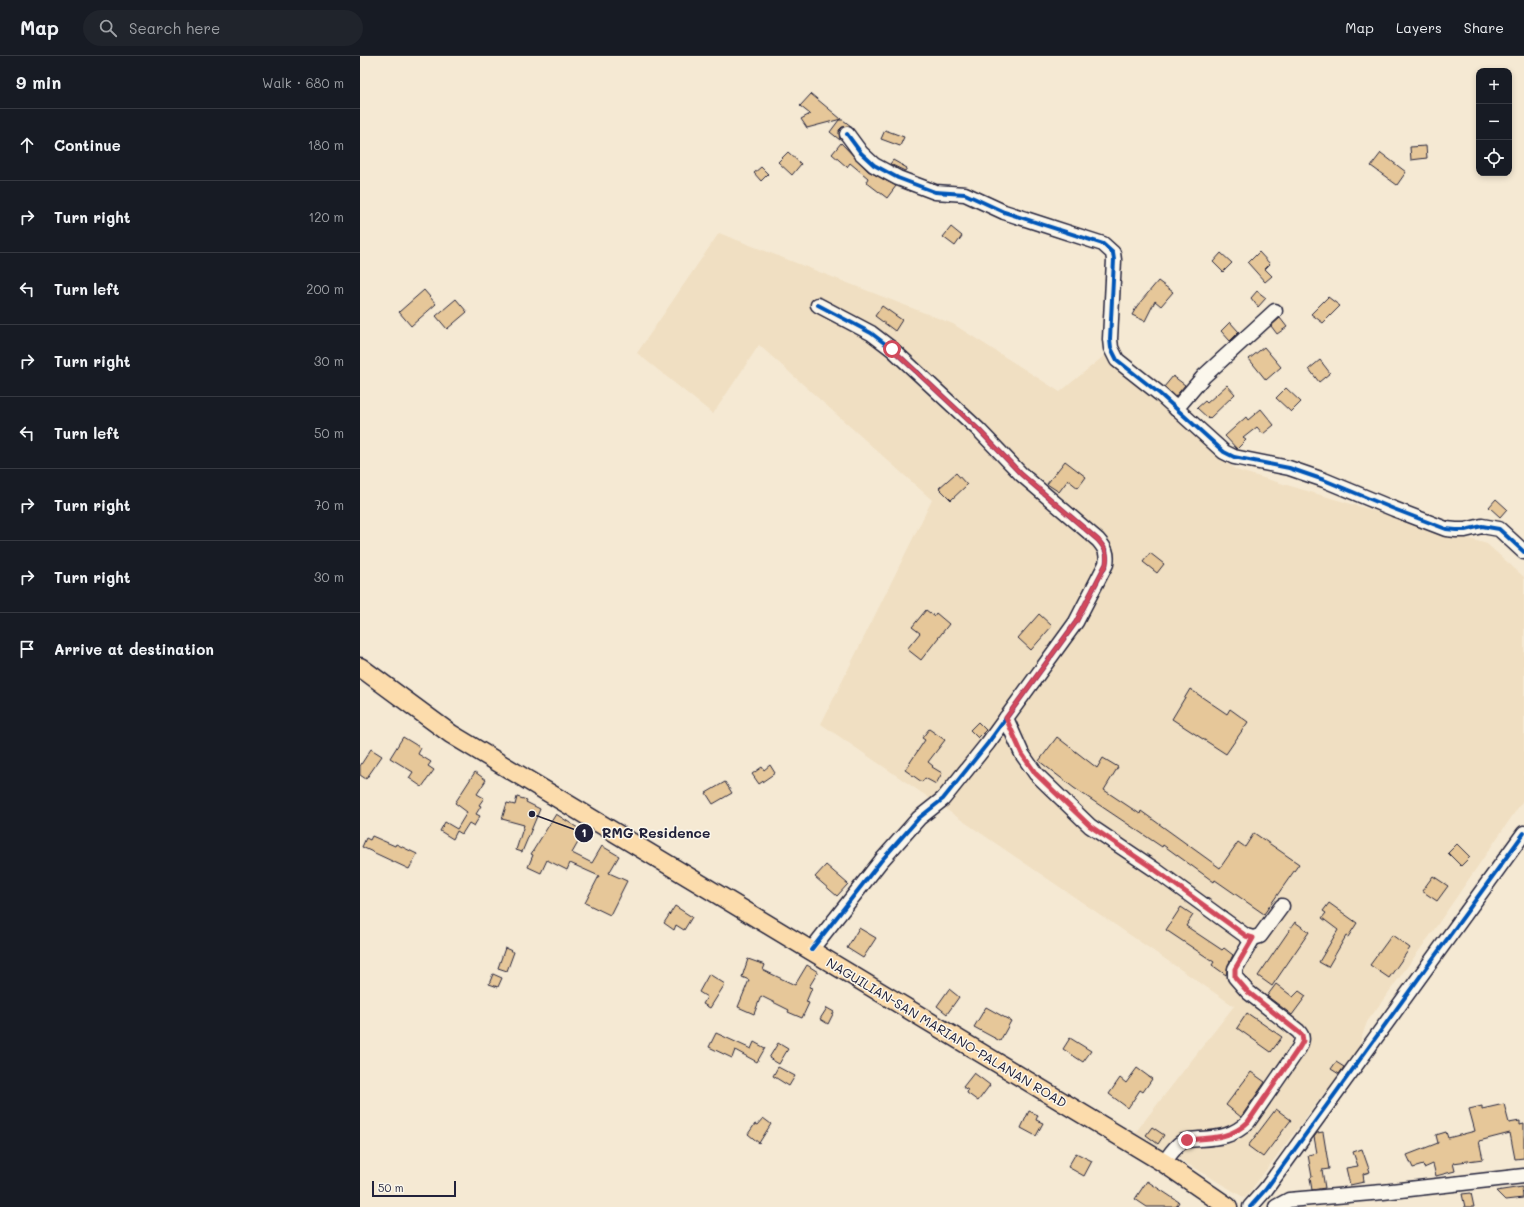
<!DOCTYPE html>
<html lang="en">
<head>
<meta charset="utf-8">
<style>
  body { margin:0; font-family:Mali,sans-serif; background:#20242c; color:#f1f3f6 }
  .controls { position:absolute; right:12px; top:12px; display:grid; overflow:hidden; border-radius:8px; box-shadow:0 2px 6px #0003 }
  .controls button { width:36px; height:36px; display:grid; place-items:center; padding:0; border:0; border-bottom:1px solid #363941; background:#171b24; color:#f1f3f6; font:20px sans-serif }
  .scale { position:absolute; left:12px; bottom:10px; width:84px; box-sizing:border-box; padding-left:4px; border:2px solid #22223b; border-top:0; font-size:11px; line-height:14px; white-space:nowrap; color:#22223b; -webkit-text-stroke:3px #fbf7ec; paint-order:stroke }
  .stop { position:absolute; width:12px; height:12px; margin:-9px; border:3px solid #d1495b; border-radius:50%; background:#fff }
  .stop.end { background:#d1495b; border-color:#fff; box-shadow:0 1px 4px #0008 }
  .list { margin:0; padding:0; list-style:none }
  h2 { display:flex; justify-content:space-between; align-items:center; height:52px; margin:0; padding:0 16px; font-size:17px }
  h2 small { font-size:13px; font-weight:400; color:#9ea1a6 }
  .list li { display:grid; grid-template-columns:26px 1fr auto; gap:12px; align-items:center; box-sizing:border-box; height:72px; padding:0 16px; border-top:1px solid #363941 }
  .list b { display:block; font-size:15px; white-space:nowrap }
  .list em { font-size:13px; font-style:normal; color:#9ea1a6 }
  .icon { flex:none; width:22px; height:22px; fill:none; stroke:currentColor; stroke-width:2; stroke-linecap:round; stroke-linejoin:round }
  .map { position:relative; flex:none; width:1164px; height:1151px; overflow:hidden }
  header { display:flex; align-items:center; gap:24px; box-sizing:border-box; height:56px; padding:0 20px; background:#171b24; border-bottom:1px solid #363941 }
  header strong { font-size:19px }
  nav { display:flex; gap:22px; margin-inline-start:auto; font-size:14px }
  .search { width:280px; height:36px; background:#20242c; display:flex; align-items:center; gap:10px; box-sizing:border-box; padding:0 14px; border-radius:22px; color:#9ea1a6; font-size:15px }
  main { display:flex }
  aside { flex:1; background:#171b24 }
  .map>svg:first-child { display:block }
  .built { fill:#f0dfc2 }
  .building { fill:#e6c799; stroke:#22223b }
  .lines { fill:none; stroke-linecap:round; stroke-linejoin:round }
  .minor-casing { stroke:#22223b; stroke-width:17 }
  .major-casing { stroke:#22223b; stroke-width:21 }
  .minor { stroke:#fbf7ec; stroke-width:14 }
  .major { stroke:#fcdcac; stroke-width:18 }
  .cycleway-casing { stroke:#fbf7ec; stroke-width:6 }
  .cycleway { stroke:#0057b8; stroke-width:4 }
  .route { stroke:#d1495b; stroke-width:5 }
  .labels { text-anchor:middle; dominant-baseline:central; stroke-width:3; stroke-linejoin:round; paint-order:stroke }
  .street-label { font-size:13px; fill:#22223b; stroke:#fbf7ec }
  .leader { fill:none; stroke:#22223b; stroke-width:1.5 }
  .callout-dot { fill:#22223b; stroke:#fbf7ec; stroke-width:1.5 }
  .mark-label { font-size:12px; text-anchor:middle; font-weight:bold; fill:#fff }
  .callout-label { font-size:14px; text-anchor:middle; font-weight:bold; fill:#22223b; stroke:#fbf7ec; stroke-width:3; stroke-linejoin:round; paint-order:stroke }
</style>
</head>
<body>
<header>
<strong>Map</strong>
<div class="search"><svg class="icon" aria-label="search" viewBox="0 0 24 24"><circle cx="10" cy="10" r="6"/><path d="M15 15l6 6"/></svg>Search here</div>
<nav><a>Map</a><a>Layers</a><a>Share</a></nav>
</header>
<main>
<aside>
<h2>9 min<small>Walk · 680 m</small></h2>
<ul class="list">
<li><svg class="icon" aria-label="ahead" viewBox="0 0 24 24"><path d="M12 20V5M6 11l6-6 6 6"/></svg><div><b>Continue</b></div><em>180 m</em></li>
<li><svg class="icon" aria-label="right" viewBox="0 0 24 24"><path d="M7 20v-9h11M14 6l5 5-5 5"/></svg><div><b>Turn right</b></div><em>120 m</em></li>
<li><svg class="icon" aria-label="left" viewBox="0 0 24 24"><path d="M17 20v-9H6M10 6l-5 5 5 5"/></svg><div><b>Turn left</b></div><em>200 m</em></li>
<li><svg class="icon" aria-label="right" viewBox="0 0 24 24"><path d="M7 20v-9h11M14 6l5 5-5 5"/></svg><div><b>Turn right</b></div><em>30 m</em></li>
<li><svg class="icon" aria-label="left" viewBox="0 0 24 24"><path d="M17 20v-9H6M10 6l-5 5 5 5"/></svg><div><b>Turn left</b></div><em>50 m</em></li>
<li><svg class="icon" aria-label="right" viewBox="0 0 24 24"><path d="M7 20v-9h11M14 6l5 5-5 5"/></svg><div><b>Turn right</b></div><em>70 m</em></li>
<li><svg class="icon" aria-label="right" viewBox="0 0 24 24"><path d="M7 20v-9h11M14 6l5 5-5 5"/></svg><div><b>Turn right</b></div><em>30 m</em></li>
<li><svg class="icon" aria-label="arrive" viewBox="0 0 24 24"><path d="M6 21V4h12l-3 4 3 4H6"/></svg><div><b>Arrive at destination</b></div></li>
</ul>
</aside>
<div class="map">
<svg width="1164" height="1151" viewBox="0 0 1164 1151">
  <rect width="100%" height="100%" fill="#f5e9d3"/>
  <filter id="ink" filterUnits="userSpaceOnUse"><feTurbulence type="fractalNoise" baseFrequency=".025" numOctaves="2"/><feDisplacementMap in="SourceGraphic" scale="8" xChannelSelector="R" yChannelSelector="G"/><feConvolveMatrix kernelMatrix="1 2 1 2 8 2 1 2 1" color-interpolation-filters="sRGB"/></filter>
  <g filter="url(#ink)">
    <polygon class="built" points="359,177 593,268 700,336 745,299 876,414 1127,488 1164,521 1164,743 1069,881 1007,966 992,1009 964,1037 885,1142 775,1077 874,950 461,668 572,444 399,289 353,358 277,297"/>
    <g class="building">
      <polygon points="451,38 481,63 447,72 441,63 450,58 440,50"/>
      <polygon points="479,64 483,64 491,70 482,71 479,74 480,84 470,76"/>
      <polygon points="525,74 544,81 540,90 521,83"/>
      <polygon points="481,87 508,115 536,130 527,142 506,126 508,122 490,107 487,111 472,98"/>
      <polygon points="1066,90 1067,102 1051,104 1050,91"/>
      <polygon points="428,96 441,108 432,119 418,106"/>
      <polygon points="1021,97 1046,116 1037,129 1011,110"/>
      <polygon points="533,104 547,112 545,115 530,108"/>
      <polygon points="401,111 408,118 401,125 394,117"/>
      <polygon points="591,171 602,180 595,190 583,181"/>
      <polygon points="899,196 910,208 905,213 912,220 905,226 888,207"/>
      <polygon points="861,197 872,207 863,216 853,206"/>
      <polygon points="798,225 813,236 801,250 795,245 785,265 772,259 777,250"/>
      <polygon points="64,234 76,248 51,270 39,256"/>
      <polygon points="897,235 906,242 898,251 891,242"/>
      <polygon points="968,241 980,250 963,267 951,258"/>
      <polygon points="96,243 107,256 87,273 76,260"/>
      <polygon points="522,250 542,264 535,275 515,260"/>
      <polygon points="920,262 927,271 917,278 911,270"/>
      <polygon points="870,266 879,276 870,285 861,275"/>
      <polygon points="904,291 921,311 906,324 889,303"/>
      <polygon points="960,304 970,317 959,326 949,313"/>
      <polygon points="813,320 825,329 815,341 804,331"/>
      <polygon points="867,329 875,338 849,363 837,352 845,345 847,347"/>
      <polygon points="926,332 941,346 931,356 916,342"/>
      <polygon points="901,353 914,369 903,378 897,371 883,382 886,384 877,393 865,380 886,361 888,364"/>
      <polygon points="705,405 726,421 718,432 708,424 699,436 687,428"/>
      <polygon points="596,417 607,429 591,444 579,432"/>
      <polygon points="1136,443 1147,453 1140,461 1129,451"/>
      <polygon points="790,497 804,508 797,517 783,506"/>
      <polygon points="566,554 574,560 576,557 589,568 561,604 547,593 560,577 552,571"/>
      <polygon points="679,558 692,570 671,594 658,582"/>
      <polygon points="830,633 867,658 870,653 888,666 866,698 812,663"/>
      <polygon points="618,666 626,674 618,682 610,674"/>
      <polygon points="569,673 585,684 568,706 573,710 572,711 582,717 576,728 565,722 562,726 545,714 565,684 562,682"/>
      <polygon points="43,681 61,692 58,698 71,706 68,710 74,714 62,731 49,722 53,716 30,702"/>
      <polygon points="697,681 737,712 743,702 758,711 744,734 780,758 781,755 860,812 878,786 885,791 894,777 939,808 904,858 855,824 854,826 803,789 802,791 714,732 679,705"/>
      <polygon points="11,693 22,700 6,723 0,719 0,710"/>
      <polygon points="410,709 415,717 399,728 392,718 402,711 404,714"/>
      <polygon points="115,716 126,724 117,738 124,742 119,749 121,750 116,758 120,760 114,770 109,767 102,778 97,775 93,783 80,775 85,766 97,773 106,758 107,756 95,747"/>
      <polygon points="365,726 372,737 353,748 346,737"/>
      <polygon points="157,741 167,744 166,746 180,753 162,796 156,794 164,769 142,763 147,747 155,749"/>
      <polygon points="196,758 224,776 212,797 232,807 242,790 259,800 249,817 267,825 250,859 225,847 239,820 210,807 207,814 187,804 181,817 168,811 173,799 171,798"/>
      <polygon points="12,780 35,790 36,788 57,798 49,813 2,791 6,782 10,784"/>
      <polygon points="1097,788 1110,801 1101,810 1088,797"/>
      <polygon points="466,809 488,828 477,840 455,821"/>
      <polygon points="1073,820 1088,830 1077,845 1062,835"/>
      <polygon points="969,847 997,867 988,881 986,880 968,911 959,906 978,874 962,862 966,857 963,855"/>
      <polygon points="315,850 332,861 324,874 316,869 314,874 304,867"/>
      <polygon points="821,851 833,859 826,870 862,894 864,892 873,899 868,909 866,919 852,909 854,906 806,874"/>
      <polygon points="935,866 949,876 912,930 898,920"/>
      <polygon points="499,872 516,882 503,902 487,892"/>
      <polygon points="1032,879 1050,892 1029,922 1010,909"/>
      <polygon points="145,892 154,896 147,915 138,912"/>
      <polygon points="388,903 405,909 403,914 435,929 447,909 458,916 449,931 452,932 446,946 449,947 442,962 428,956 429,954 401,940 394,958 378,951 389,924 382,921"/>
      <polygon points="133,918 142,922 138,931 129,928"/>
      <polygon points="349,918 365,928 350,952 343,948 347,941 339,936"/>
      <polygon points="916,928 933,941 939,935 946,940 932,959 907,940"/>
      <polygon points="589,933 599,941 587,958 577,950"/>
      <polygon points="626,951 651,965 640,985 614,971"/>
      <polygon points="467,952 474,956 468,968 460,963"/>
      <polygon points="887,957 922,981 911,996 877,972"/>
      <polygon points="356,977 391,993 394,986 405,992 397,1006 375,994 372,1002 349,991"/>
      <polygon points="710,982 731,995 723,1006 703,993"/>
      <polygon points="418,987 428,993 419,1008 409,1002"/>
      <polygon points="976,1006 984,1011 979,1018 971,1013"/>
      <polygon points="418,1011 435,1020 429,1030 413,1020"/>
      <polygon points="777,1012 792,1023 783,1036 780,1034 768,1052 749,1038 760,1022 766,1027"/>
      <polygon points="891,1016 905,1026 881,1061 866,1049"/>
      <polygon points="614,1017 630,1029 618,1045 607,1037 608,1034 603,1031"/>
      <polygon points="1144,1048 1149,1067 1160,1065 1160,1069 1164,1068 1164,1102 1155,1103 1150,1077 1119,1085 1123,1103 1093,1107 1095,1115 1076,1120 1073,1108 1064,1112 1063,1109 1053,1112 1047,1099 1078,1087 1076,1079 1086,1076 1088,1082 1115,1075 1109,1053 1122,1050 1122,1053"/>
      <polygon points="916,1053 931,1064 903,1101 888,1090"/>
      <polygon points="669,1055 678,1059 676,1064 683,1067 676,1080 661,1072"/>
      <polygon points="403,1062 411,1068 399,1087 388,1078 395,1068 397,1069"/>
      <polygon points="792,1071 804,1079 798,1088 786,1079"/>
      <polygon points="963,1076 969,1113 962,1114 965,1132 952,1134 950,1122 952,1121 948,1099 957,1097 954,1081 957,1077"/>
      <polygon points="1002,1093 1010,1116 1003,1118 1004,1126 990,1129 986,1112 998,1110 993,1096"/>
      <polygon points="716,1097 732,1105 724,1120 708,1111"/>
      <polygon points="787,1125 819,1146 816,1151 787,1151 775,1143"/>
      <polygon points="1162,1131 1163,1142 1145,1144 1136,1135"/>
      <polygon points="1111,1137 1114,1151 1105,1151 1102,1138"/>
    </g>
    <g class="lines">
      <defs>
        <g id="minor">
          <polyline points="487,78 501,97 514,109 538,122 575,136 605,138 644,156 743,188 753,197 754,204 750,283 751,292 757,304 800,338 864,396 874,401 929,412 964,424 1034,453 1086,473 1096,474 1105,474 1122,470 1139,473 1164,496"/>
          <polyline points="816,353 844,320 915,255"/>
          <polyline points="646,662 662,698 676,718 730,770 794,813 886,880 893,882 900,880 922,850"/>
          <path d="M451,894L521,805L559,762L583,743L628,687L716,566L746,508C748,497 745,492 738,484L661,418L619,374L532,293L511,277L458,249"/>
          <path d="M804,1107C809,1100 814,1091 822,1086C827,1083 834,1084 840,1083C859,1082 874,1080 888,1066L939,992C942,985 944,981 938,975L888,936L875,921V913L893,882"/>
          <polyline points="890,1151 906,1133 1164,777"/>
          <polyline points="916,1151 929,1144 1023,1136 1164,1120"/>
        </g>
        <polyline id="major" points="0,611 91,678 804,1107 868,1151"/>
      </defs>
      <use href="#minor" class="minor-casing"/>
      <use href="#major" class="major-casing"/>
      <use href="#minor" class="minor"/>
      <use href="#major" class="major"/>
      <defs>
        <g id="cycleway">
          <polyline points="487,78 501,97 514,109 538,122 575,136 605,138 644,156 743,188 753,197 754,204 750,283 751,292 757,304 800,338 864,396 874,401 929,412 964,424 1034,453 1086,473 1096,474 1105,474 1122,470 1139,473 1164,496"/>
          <path d="M451,894L521,805L559,762L583,743L628,687L716,566L746,508C748,497 745,492 738,484L661,418L619,374L532,293L511,277L458,249"/>
          <polyline points="890,1151 906,1133 1164,777"/>
        </g>
      </defs>
      <use href="#cycleway" class="cycleway-casing"/>
      <use href="#cycleway" class="cycleway"/>
    </g>
  </g>
  <g class="lines" filter="url(#ink)">
    <path class="route" d="M532,293L619,374L661,418L738,484C745,492 748,497 746,508L716,566L646,662L662,698L676,718L730,770L794,813L886,880L893,882L875,913V921L888,936L942,979L943,985L939,992L888,1066C871,1083 849,1082 827,1084"/>
  </g>
  <g class="labels">
    <g class="street-label">
      <text transform="translate(587 976) rotate(31)">NAGUILIAN-SAN MARIANO-PALANAN ROAD</text>
    </g>
  </g>
  <path class="leader" d="M172 758L224 777"/>
  <g class="callout-dot">
    <circle cx="172" cy="758" r="4"/>
    <circle cx="224" cy="777" r="10"/>
  </g>
  <g class="mark-label">
    <text x="224" y="781">1</text>
  </g>
  <g class="callout-label">
    <text x="296" y="782">RMG Residence</text>
  </g>
</svg>
<div class="controls">
<button>+</button>
<button>−</button>
<button><svg class="icon" aria-label="locate" viewBox="0 0 24 24"><circle cx="12" cy="12" r="6"/><path d="M12 2v4M12 18v4M2 12h4M18 12h4"/></svg></button>
</div>
<div class="scale">50 m</div>
<div class="stop" style="left:532px;top:293px"></div>
<div class="stop end" style="left:827px;top:1084px"></div>
</div>
</main>
</body>
</html>
